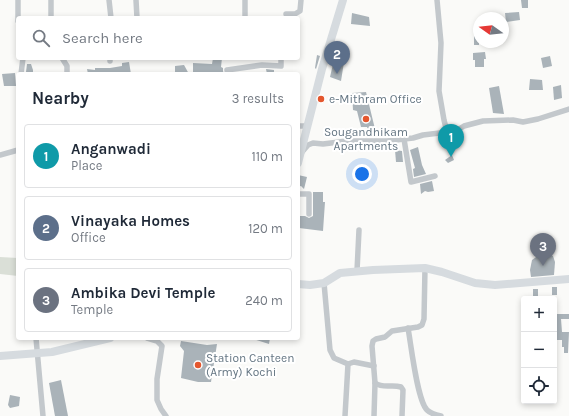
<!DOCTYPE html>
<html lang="en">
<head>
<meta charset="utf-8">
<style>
  body { margin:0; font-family:Karla,sans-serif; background:#f6f6f7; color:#1f2937 }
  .controls { position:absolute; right:12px; bottom:12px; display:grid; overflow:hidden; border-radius:4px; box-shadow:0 2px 6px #0003 }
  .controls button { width:36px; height:36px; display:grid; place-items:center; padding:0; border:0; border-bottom:1px solid #e0e1e3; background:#fff; color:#1f2937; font:20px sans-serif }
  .compass { position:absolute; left:473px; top:12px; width:36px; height:36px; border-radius:50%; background:#fff; box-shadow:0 2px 6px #0003; rotate:285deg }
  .you { position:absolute; left:362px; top:174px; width:14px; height:14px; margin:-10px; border:3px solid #fff; border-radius:50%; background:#1a73e8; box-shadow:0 0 0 6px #1a73e833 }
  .badge { display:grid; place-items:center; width:26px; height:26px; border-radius:50%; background:#e4572e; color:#fff; font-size:13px; font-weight:700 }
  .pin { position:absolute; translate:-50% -33px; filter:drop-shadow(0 1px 2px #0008) }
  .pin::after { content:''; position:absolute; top:21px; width:14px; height:12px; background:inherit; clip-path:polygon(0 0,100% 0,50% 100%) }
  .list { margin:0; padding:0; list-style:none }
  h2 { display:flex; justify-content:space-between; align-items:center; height:52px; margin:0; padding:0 16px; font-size:17px }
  h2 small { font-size:13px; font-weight:400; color:#747a83 }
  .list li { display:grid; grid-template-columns:26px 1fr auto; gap:12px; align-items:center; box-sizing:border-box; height:64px; margin:0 8px 8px; padding:0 8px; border:1px solid #e0e1e3; border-radius:4px }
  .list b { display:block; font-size:15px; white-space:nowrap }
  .list p { margin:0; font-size:13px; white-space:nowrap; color:#747a83 }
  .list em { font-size:13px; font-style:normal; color:#747a83 }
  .icon { flex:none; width:22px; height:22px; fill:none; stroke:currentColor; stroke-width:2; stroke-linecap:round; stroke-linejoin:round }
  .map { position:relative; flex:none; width:569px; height:416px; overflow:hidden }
  .search { position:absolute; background:#fff; box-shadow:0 2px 6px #0003; left:16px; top:16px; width:284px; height:44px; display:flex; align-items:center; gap:10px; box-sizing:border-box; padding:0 14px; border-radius:4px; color:#747a83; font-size:15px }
  .panel { position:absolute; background:#fff; box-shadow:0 2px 6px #0003; left:16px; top:72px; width:284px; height:268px; border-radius:4px }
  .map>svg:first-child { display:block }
  .green { fill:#dadfd7 }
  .building { fill:#aab3b9 }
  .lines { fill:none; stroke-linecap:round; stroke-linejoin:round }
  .street { stroke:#c3c8cc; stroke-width:5.5 }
  .secondary { stroke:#d6dbdf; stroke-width:8 }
  .poi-dot { fill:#e4572e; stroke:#fff; stroke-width:1.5 }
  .labels { text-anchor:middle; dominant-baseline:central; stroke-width:4; stroke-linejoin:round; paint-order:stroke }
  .poi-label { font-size:12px; fill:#657683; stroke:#fff; text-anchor:start }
</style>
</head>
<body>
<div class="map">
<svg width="569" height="416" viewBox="0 0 569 416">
  <rect width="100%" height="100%" fill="#fafaf8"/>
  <polygon class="green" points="0,257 18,258 18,276 0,274"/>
  <g class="building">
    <polygon points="521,0 528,0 528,8 522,8"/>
    <polygon points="519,12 520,20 506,22 505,13"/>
    <polygon points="352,13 369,17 370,26 351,24"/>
    <rect x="474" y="24" width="5" height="21"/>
    <polygon points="485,52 486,59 484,59 484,67 475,67 475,60 473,60 473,53"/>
    <polygon points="333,53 345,56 341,81 330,77 333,64 330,63"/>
    <polygon points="317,55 320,56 316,69 315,68"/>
    <polygon points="550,56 552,66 543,68 541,58"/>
    <polygon points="213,58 222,58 221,67 223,68 223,71 224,74 193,74 193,63 212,64"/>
    <polygon points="129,62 131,74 88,74 87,69 95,70 95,68 110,68 122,66 122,63"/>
    <polygon points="27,64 31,64 33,70 33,72 26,72"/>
    <polygon points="184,65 189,74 175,74 175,66"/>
    <polygon points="266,69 274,70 274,74 267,74"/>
    <polygon points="15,73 16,86 4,86 2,74"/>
    <polygon points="530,79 542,80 543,90 529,90"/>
    <polygon points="561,85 562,98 554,100 553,87"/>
    <polygon points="499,86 504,114 493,113 489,88"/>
    <polygon points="366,92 375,129 368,130 367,127 361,127 357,111 353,110 352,93"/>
    <polygon points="418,147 422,165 426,174 414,177 413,169 415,168 410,150"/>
    <polygon points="395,150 402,151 403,162 396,162"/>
    <polygon points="452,155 454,160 448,163 445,160"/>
    <polygon points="298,175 307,177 304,189 301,186 298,187"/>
    <polygon points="432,181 434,191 428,192 425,191 421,194 420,184"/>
    <polygon points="313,192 323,192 323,202 325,202 323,231 299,228 300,216 305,216 309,218 313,216"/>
    <polygon points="546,253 553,256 555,262 554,275 531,277 530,270 532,260 539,255"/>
    <rect x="552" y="287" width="5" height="8"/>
    <rect x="533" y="289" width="5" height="10"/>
    <polygon points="554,314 569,314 569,319 561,319 562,332 569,332 568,353 564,353 564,347 562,347 562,340 554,340 555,321 554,321"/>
    <polygon points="253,338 270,338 269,344 253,339"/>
    <polygon points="181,341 207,345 217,344 211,382 198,382 181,378 184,351 180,346"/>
    <polygon points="61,380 68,416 55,416 49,383"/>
    <polygon points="10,395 20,397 19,406 10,408 8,405"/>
  </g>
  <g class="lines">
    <g class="street">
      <polyline points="109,0 111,18"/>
      <polyline points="136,0 137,18"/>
      <polyline points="245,0 245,18"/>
      <polyline points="437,0 441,43 439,91 444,120 447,132"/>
      <polyline points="286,14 295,14 300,11 301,0"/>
      <polyline points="51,18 51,0"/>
      <polyline points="18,21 18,0"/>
      <polyline points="62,58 67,66 67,74"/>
      <polyline points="110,61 110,58"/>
      <polyline points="21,74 23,58"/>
      <polyline points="228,74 227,70 262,65 281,66 281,58"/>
      <polyline points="298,126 307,126"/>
      <polyline points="404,139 411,182 435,176"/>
      <polyline points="302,152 308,145 313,143 323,144 347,141 387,141 413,138 423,135 456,131 464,126 483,121 513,120 523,122 538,119 569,109"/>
      <polyline points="0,155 18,150"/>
      <polyline points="298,194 309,194 309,214"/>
      <polyline points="357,271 359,230"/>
      <polyline points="324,283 330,350 334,358 348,364 345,416"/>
      <path d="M408,328C411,344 417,400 427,410C431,414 436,415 441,416"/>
      <polyline points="36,338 43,416"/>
      <polyline points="147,338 157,341 162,346 157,379 157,400 161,409 166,416"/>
      <polyline points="348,364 354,362 374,366"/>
      <path d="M375,383C384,389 391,384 401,387L403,390L402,416"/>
      <polyline points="374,416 375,383 372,346 373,341 376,339 385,337 392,331 418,327 422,325 424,319 425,268"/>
    </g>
    <g class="secondary">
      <polyline points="298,163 322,69 343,0"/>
      <polyline points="298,284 310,285 324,283 340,273 373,270 425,268 442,272 475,283 495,285 569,279"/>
      <polyline points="0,356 52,352 110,338"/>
    </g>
  </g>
  <g class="poi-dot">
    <circle cx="321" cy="99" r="4"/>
    <circle cx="366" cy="119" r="4"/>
    <circle cx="198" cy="365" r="4"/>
  </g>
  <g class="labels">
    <g class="poi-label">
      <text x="329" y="99">e-Mithram Office</text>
      <text x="366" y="132" text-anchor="middle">Sougandhikam<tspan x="366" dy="14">Apartments</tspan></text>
      <text x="206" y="358">Station Canteen<tspan x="206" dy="14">(Army) Kochi</tspan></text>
    </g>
  </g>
</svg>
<div class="controls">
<button>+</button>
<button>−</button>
<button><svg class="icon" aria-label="locate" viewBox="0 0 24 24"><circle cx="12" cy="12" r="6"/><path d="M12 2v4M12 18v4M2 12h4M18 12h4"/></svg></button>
</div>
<svg class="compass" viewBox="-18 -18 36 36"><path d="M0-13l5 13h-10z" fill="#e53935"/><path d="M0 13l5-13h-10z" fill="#747a83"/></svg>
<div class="you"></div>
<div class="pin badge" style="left:451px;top:157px;background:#0f9aa8">1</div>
<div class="pin badge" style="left:337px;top:74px;background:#5c6f8a">2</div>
<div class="pin badge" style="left:543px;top:266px;background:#6b7280">3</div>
<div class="search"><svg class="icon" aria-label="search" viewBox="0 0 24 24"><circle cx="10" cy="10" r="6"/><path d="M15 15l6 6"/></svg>Search here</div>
<section class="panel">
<h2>Nearby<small>3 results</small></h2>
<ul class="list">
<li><span class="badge" style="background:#0f9aa8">1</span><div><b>Anganwadi</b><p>Place</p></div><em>110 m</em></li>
<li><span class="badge" style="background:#5c6f8a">2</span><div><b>Vinayaka Homes</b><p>Office</p></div><em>120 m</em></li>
<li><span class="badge" style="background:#6b7280">3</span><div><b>Ambika Devi Temple</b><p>Temple</p></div><em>240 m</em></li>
</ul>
</section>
</div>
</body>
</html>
